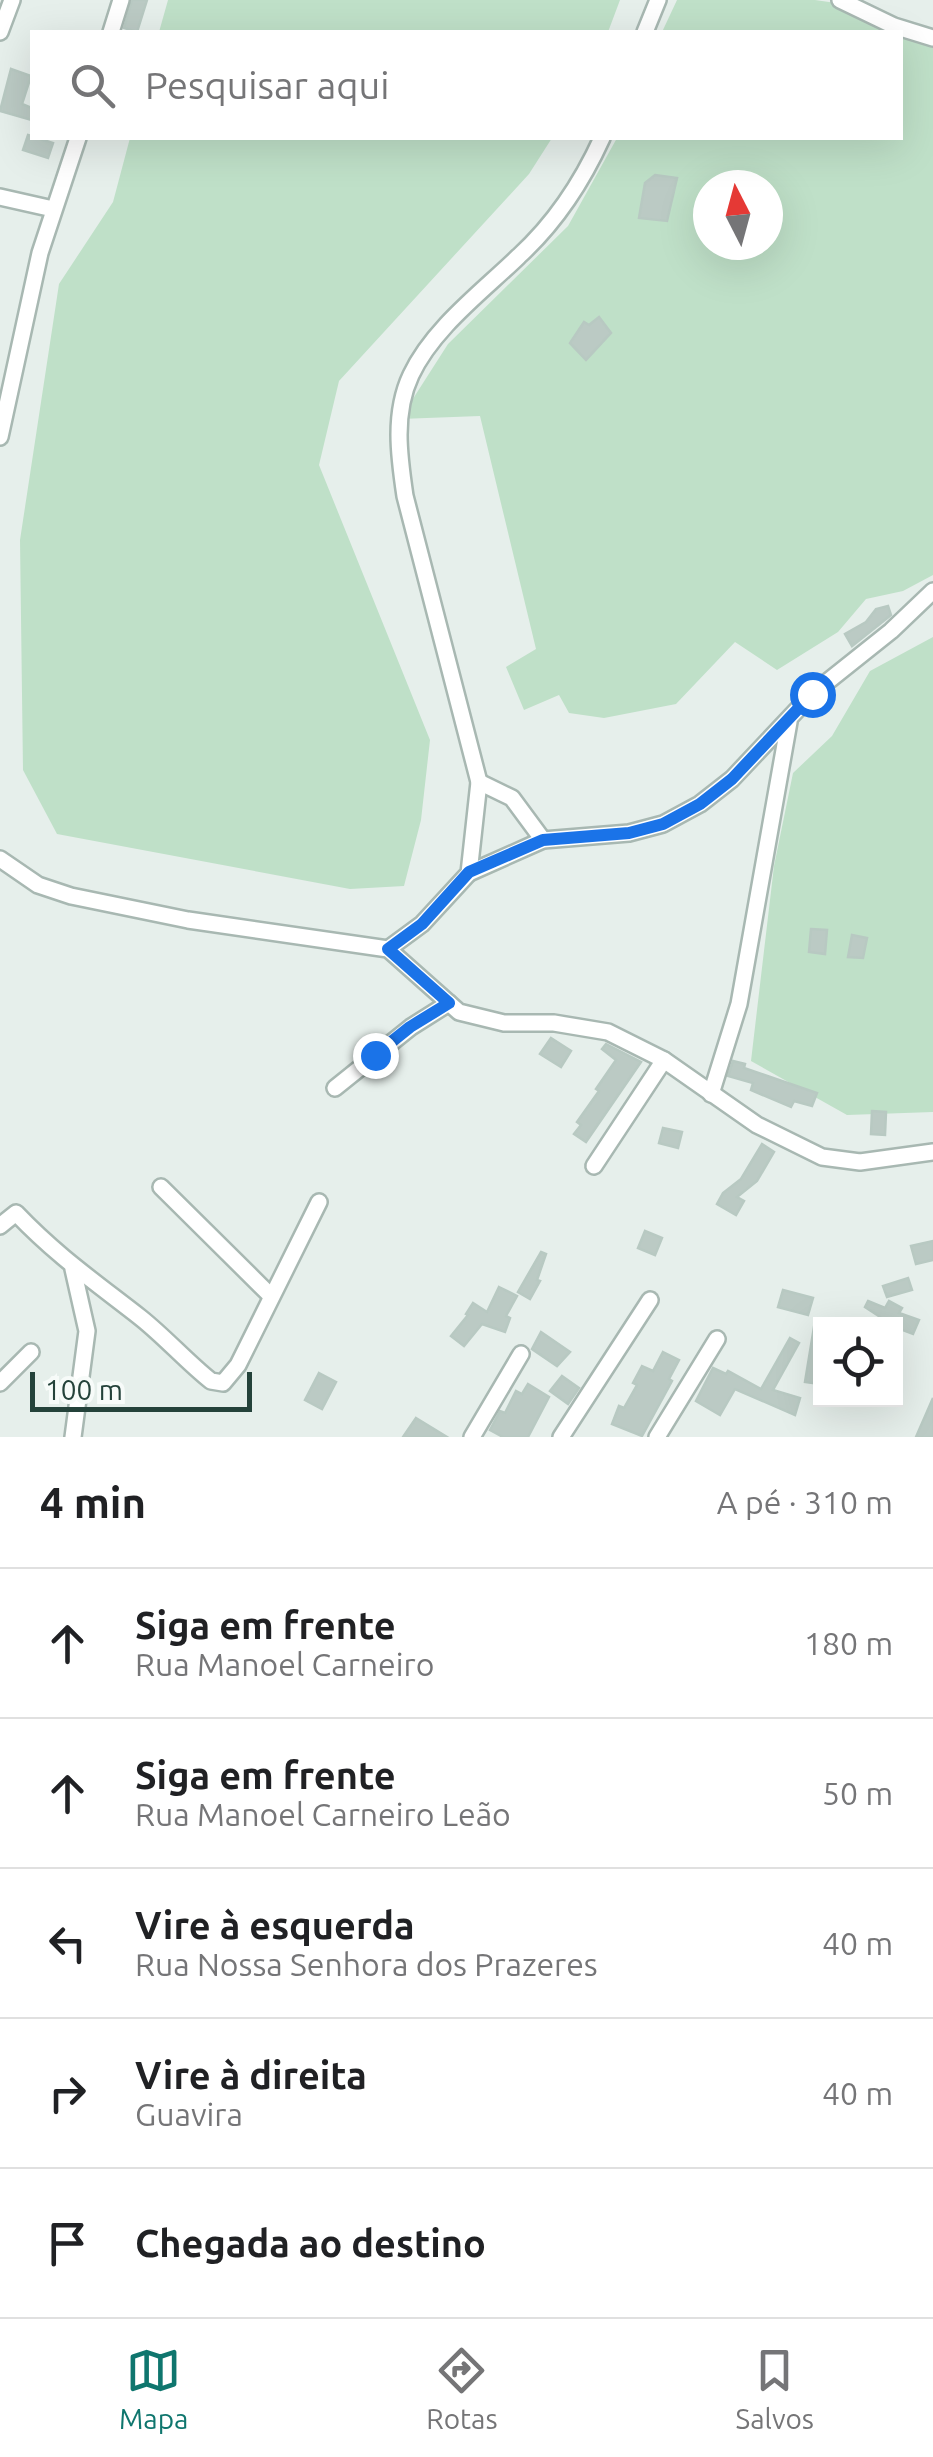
<!DOCTYPE html>
<html lang="pt">
<head>
<meta charset="utf-8">
<style>
  body { margin:0; font-family:Ubuntu,sans-serif; background:#f6f6f6; color:#202124 }
  .controls { position:absolute; right:30px; bottom:30px; display:grid; overflow:hidden; border-radius:0px; box-shadow:0 10px 40px #0002 }
  .controls button { width:90px; height:90px; display:grid; place-items:center; padding:0; border:0; border-bottom:2px solid #e0e0e0; background:#fff; color:#202124; font:50px sans-serif }
  .compass { position:absolute; left:693px; top:170px; width:90px; height:90px; border-radius:50%; background:#fff; box-shadow:0 10px 40px #0002; rotate:354deg }
  .scale { position:absolute; left:30px; bottom:25px; width:222px; box-sizing:border-box; padding-left:10px; border:5px solid #24423a; border-top:0; font-size:28px; line-height:35px; white-space:nowrap; color:#24423a; -webkit-text-stroke:8px #f7fbf9; paint-order:stroke }
  .stop { position:absolute; width:30px; height:30px; margin:-22px; border:8px solid #1a73e8; border-radius:50%; background:#fff }
  .stop.end { background:#1a73e8; border-color:#fff; box-shadow:0 2px 10px #0008 }
  .list { margin:0; padding:0; list-style:none }
  h2 { display:flex; justify-content:space-between; align-items:center; height:130px; margin:0; padding:0 40px; font-size:42px }
  h2 small { font-size:32px; font-weight:400; color:#757577 }
  .list li { display:grid; grid-template-columns:65px 1fr auto; gap:30px; align-items:center; box-sizing:border-box; height:150px; padding:0 40px; border-top:2px solid #e0e0e0 }
  .list b { display:block; font-size:38px; white-space:nowrap }
  .list p { margin:0; font-size:32px; white-space:nowrap; color:#757577 }
  .list em { font-size:32px; font-style:normal; color:#757577 }
  .icon { flex:none; width:55px; height:55px; fill:none; stroke:currentColor; stroke-width:2; stroke-linecap:round; stroke-linejoin:round }
  .map { position:relative; flex:none; width:933px; height:1437px; overflow:hidden }
  .search { position:absolute; background:#fff; box-shadow:0 10px 40px #0002; left:30px; right:30px; top:30px; height:110px; display:flex; align-items:center; gap:25px; box-sizing:border-box; padding:0 35px; border-radius:0px; color:#757577; font-size:38px }
  .sheet { height:880px; background:#fff }
  nav { display:flex; justify-content:space-around; align-items:center; box-sizing:border-box; height:140px; border-top:2px solid #e0e0e0; background:#fff; font-size:28px; color:#757577 }
  nav a { display:grid; justify-items:center; gap:5px }
  nav .on { color:#0f766e }
  .map>svg:first-child { display:block }
  .green { fill:#bfe0c8; fill-rule:evenodd }
  .building { fill:#bbcac4; stroke:#b8c9c2; stroke-width:2.5 }
  .lines { fill:none; stroke-linecap:round; stroke-linejoin:round }
  .street-casing { stroke:#a8b8b2; stroke-width:20 }
  .street { stroke:#fff; stroke-width:15 }
  .route { stroke:#1a73e8; stroke-width:12 }
</style>
</head>
<body>
<div class="map">
<svg width="933" height="1437" viewBox="0 0 933 1437">
  <rect width="100%" height="100%" fill="#e6efeb"/>
  <g class="green">
    <polygon points="168,0 620,0 608,32 159,32"/>
    <polygon points="677,0 815,0 836,3 899,32 662,32"/>
    <path d="M901,33L933,44V575L903,591L866,599L838,632L777,670L735,642L676,704L604,718L569,713L559,695L524,710L506,667L536,649L480,416L400,419L448,344L568,226L617,138H900ZM708,185H768V245H708Z"/>
    <polygon points="130,138 552,138 529,174 339,381 319,465 430,740 421,820 404,886 350,889 57,834 23,770 20,540 59,284 113,202"/>
    <polygon points="933,637 933,1112 847,1115 751,1061 774,866 793,773 832,736 870,671"/>
  </g>
  <g class="building">
    <polygon points="132,0 147,0 137,32 124,28"/>
    <polygon points="11,69 31,76 22,104 32,108 32,120 0,111"/>
    <polygon points="28,135 53,143 48,158 23,150"/>
    <polygon points="655,175 677,178 667,221 639,218 645,183"/>
    <polygon points="599,317 611,333 586,360 570,343 584,322 589,325"/>
    <polygon points="888,606 891,615 852,646 845,634 866,622 876,609"/>
    <polygon points="811,929 827,930 825,954 809,952"/>
    <polygon points="852,935 867,938 863,958 848,957"/>
    <polygon points="551,1038 571,1051 561,1067 540,1054"/>
    <polygon points="606,1044 641,1062 586,1142 574,1134 581,1125 577,1122 599,1091 596,1089 616,1060 602,1049"/>
    <polygon points="733,1061 745,1064 744,1068 817,1093 812,1106 794,1101 791,1107 751,1090 753,1083 728,1076"/>
    <polygon points="872,1111 886,1112 885,1135 871,1134"/>
    <polygon points="663,1128 682,1132 678,1148 659,1143"/>
    <polygon points="762,1144 774,1152 757,1181 737,1197 744,1201 736,1215 717,1204 723,1193 741,1179"/>
    <polygon points="645,1231 662,1238 655,1255 638,1248"/>
    <polygon points="933,1241 933,1260 916,1264 911,1246"/>
    <polygon points="541,1252 546,1254 537,1280 540,1281 530,1299 518,1292"/>
    <polygon points="908,1278 912,1290 887,1297 883,1286"/>
    <polygon points="499,1287 517,1296 506,1316 510,1318 505,1332 482,1324 464,1346 451,1336 468,1315 466,1314 473,1303 487,1312"/>
    <polygon points="783,1290 813,1298 808,1315 778,1307"/>
    <polygon points="868,1301 885,1308 889,1301 902,1308 899,1313 919,1320 913,1334 897,1328 865,1307"/>
    <polygon points="814,1327 820,1328 820,1384 805,1382"/>
    <polygon points="541,1332 570,1352 557,1366 532,1349"/>
    <polygon points="790,1338 799,1343 773,1390 800,1398 795,1415 735,1389 720,1415 696,1401 713,1368 726,1374 728,1371 761,1389"/>
    <polygon points="663,1352 679,1360 669,1379 672,1381 642,1436 612,1424 619,1406 624,1408 637,1385 633,1383 642,1366 653,1371"/>
    <polygon points="319,1373 336,1382 322,1409 305,1400"/>
    <polygon points="562,1376 579,1388 568,1404 550,1391"/>
    <polygon points="528,1384 549,1397 528,1437 503,1437 490,1430 500,1411 505,1413 516,1391 522,1394"/>
    <polygon points="933,1398 933,1437 916,1437"/>
    <polygon points="416,1418 447,1437 403,1437"/>
  </g>
  <g class="lines">
    <defs>
      <g id="street">
        <polyline points="840,0 894,26 933,38"/>
        <polyline points="0,32 12,0"/>
        <polyline points="111,32 121,0"/>
        <polyline points="645,32 658,0"/>
        <polyline points="0,197 53,209"/>
        <polyline points="0,437 40,253 78,138"/>
        <polyline points="479,782 512,798 543,840"/>
        <polyline points="0,859 38,885 71,896 188,920 388,949 459,1012 504,1023 554,1023 608,1032 664,1060 757,1125 822,1157 860,1162 933,1152"/>
        <polyline points="469,873 543,840 629,833 663,824 700,804 732,779 812,694 891,631 933,591"/>
        <path d="M388,949L422,924L469,873L479,782L405,496C399,456 393,413 411,375C433,328 483,291 519,256C555,223 582,182 602,138"/>
        <polyline points="335,1088 411,1027 449,1003"/>
        <polyline points="711,1094 739,1004 789,722"/>
        <polyline points="594,1166 664,1060"/>
        <polyline points="161,1187 271,1296"/>
        <path d="M0,1226L16,1213C57,1256 95,1282 141,1318C166,1338 187,1362 211,1381L223,1383L238,1365L319,1202"/>
        <polyline points="73,1269 87,1331 73,1437"/>
        <polyline points="0,1383 31,1352"/>
        <polyline points="472,1437 521,1354"/>
        <polyline points="561,1437 650,1300"/>
        <polyline points="657,1437 717,1339"/>
      </g>
    </defs>
    <use href="#street" class="street-casing"/>
    <use href="#street" class="street"/>
  </g>
  <g class="lines">
    <polyline class="route" points="375,1055 410,1027 449,1003 388,949 422,924 469,872 543,840 629,833 663,824 700,804 732,779 812,694"/>
  </g>
</svg>
<div class="controls">
<button><svg class="icon" aria-label="locate" viewBox="0 0 24 24"><circle cx="12" cy="12" r="6"/><path d="M12 2v4M12 18v4M2 12h4M18 12h4"/></svg></button>
</div>
<svg class="compass" viewBox="-18 -18 36 36"><path d="M0-13l5 13h-10z" fill="#e53935"/><path d="M0 13l5-13h-10z" fill="#757577"/></svg>
<div class="scale">100 m</div>
<div class="stop" style="left:812px;top:694px"></div>
<div class="stop end" style="left:375px;top:1055px"></div>
<div class="search"><svg class="icon" aria-label="search" viewBox="0 0 24 24"><circle cx="10" cy="10" r="6"/><path d="M15 15l6 6"/></svg>Pesquisar aqui</div>
</div>
<section class="sheet">
<h2>4 min<small>A pé · 310 m</small></h2>
<ul class="list">
<li><svg class="icon" aria-label="ahead" viewBox="0 0 24 24"><path d="M12 20V5M6 11l6-6 6 6"/></svg><div><b>Siga em frente</b><p>Rua Manoel Carneiro</p></div><em>180 m</em></li>
<li><svg class="icon" aria-label="ahead" viewBox="0 0 24 24"><path d="M12 20V5M6 11l6-6 6 6"/></svg><div><b>Siga em frente</b><p>Rua Manoel Carneiro Leão</p></div><em>50 m</em></li>
<li><svg class="icon" aria-label="left" viewBox="0 0 24 24"><path d="M17 20v-9H6M10 6l-5 5 5 5"/></svg><div><b>Vire à esquerda</b><p>Rua Nossa Senhora dos Prazeres</p></div><em>40 m</em></li>
<li><svg class="icon" aria-label="right" viewBox="0 0 24 24"><path d="M7 20v-9h11M14 6l5 5-5 5"/></svg><div><b>Vire à direita</b><p>Guavira</p></div><em>40 m</em></li>
<li><svg class="icon" aria-label="arrive" viewBox="0 0 24 24"><path d="M6 21V4h12l-3 4 3 4H6"/></svg><div><b>Chegada ao destino</b></div></li>
</ul>
</section>
<nav>
<a class="on"><svg class="icon" aria-label="map" viewBox="0 0 24 24"><path d="M3 6l6-2 6 2 6-2v14l-6 2-6-2-6 2zM9 4v14M15 6v14"/></svg>Mapa</a>
<a><svg class="icon" aria-label="directions" viewBox="0 0 24 24"><path d="M12 3l9 9-9 9-9-9zM9 14v-3h6M13 9l2 2-2 2"/></svg>Rotas</a>
<a><svg class="icon" aria-label="saved" viewBox="0 0 24 24"><path d="M7 4h10v16l-5-4-5 4z"/></svg>Salvos</a>
</nav>
</body>
</html>
